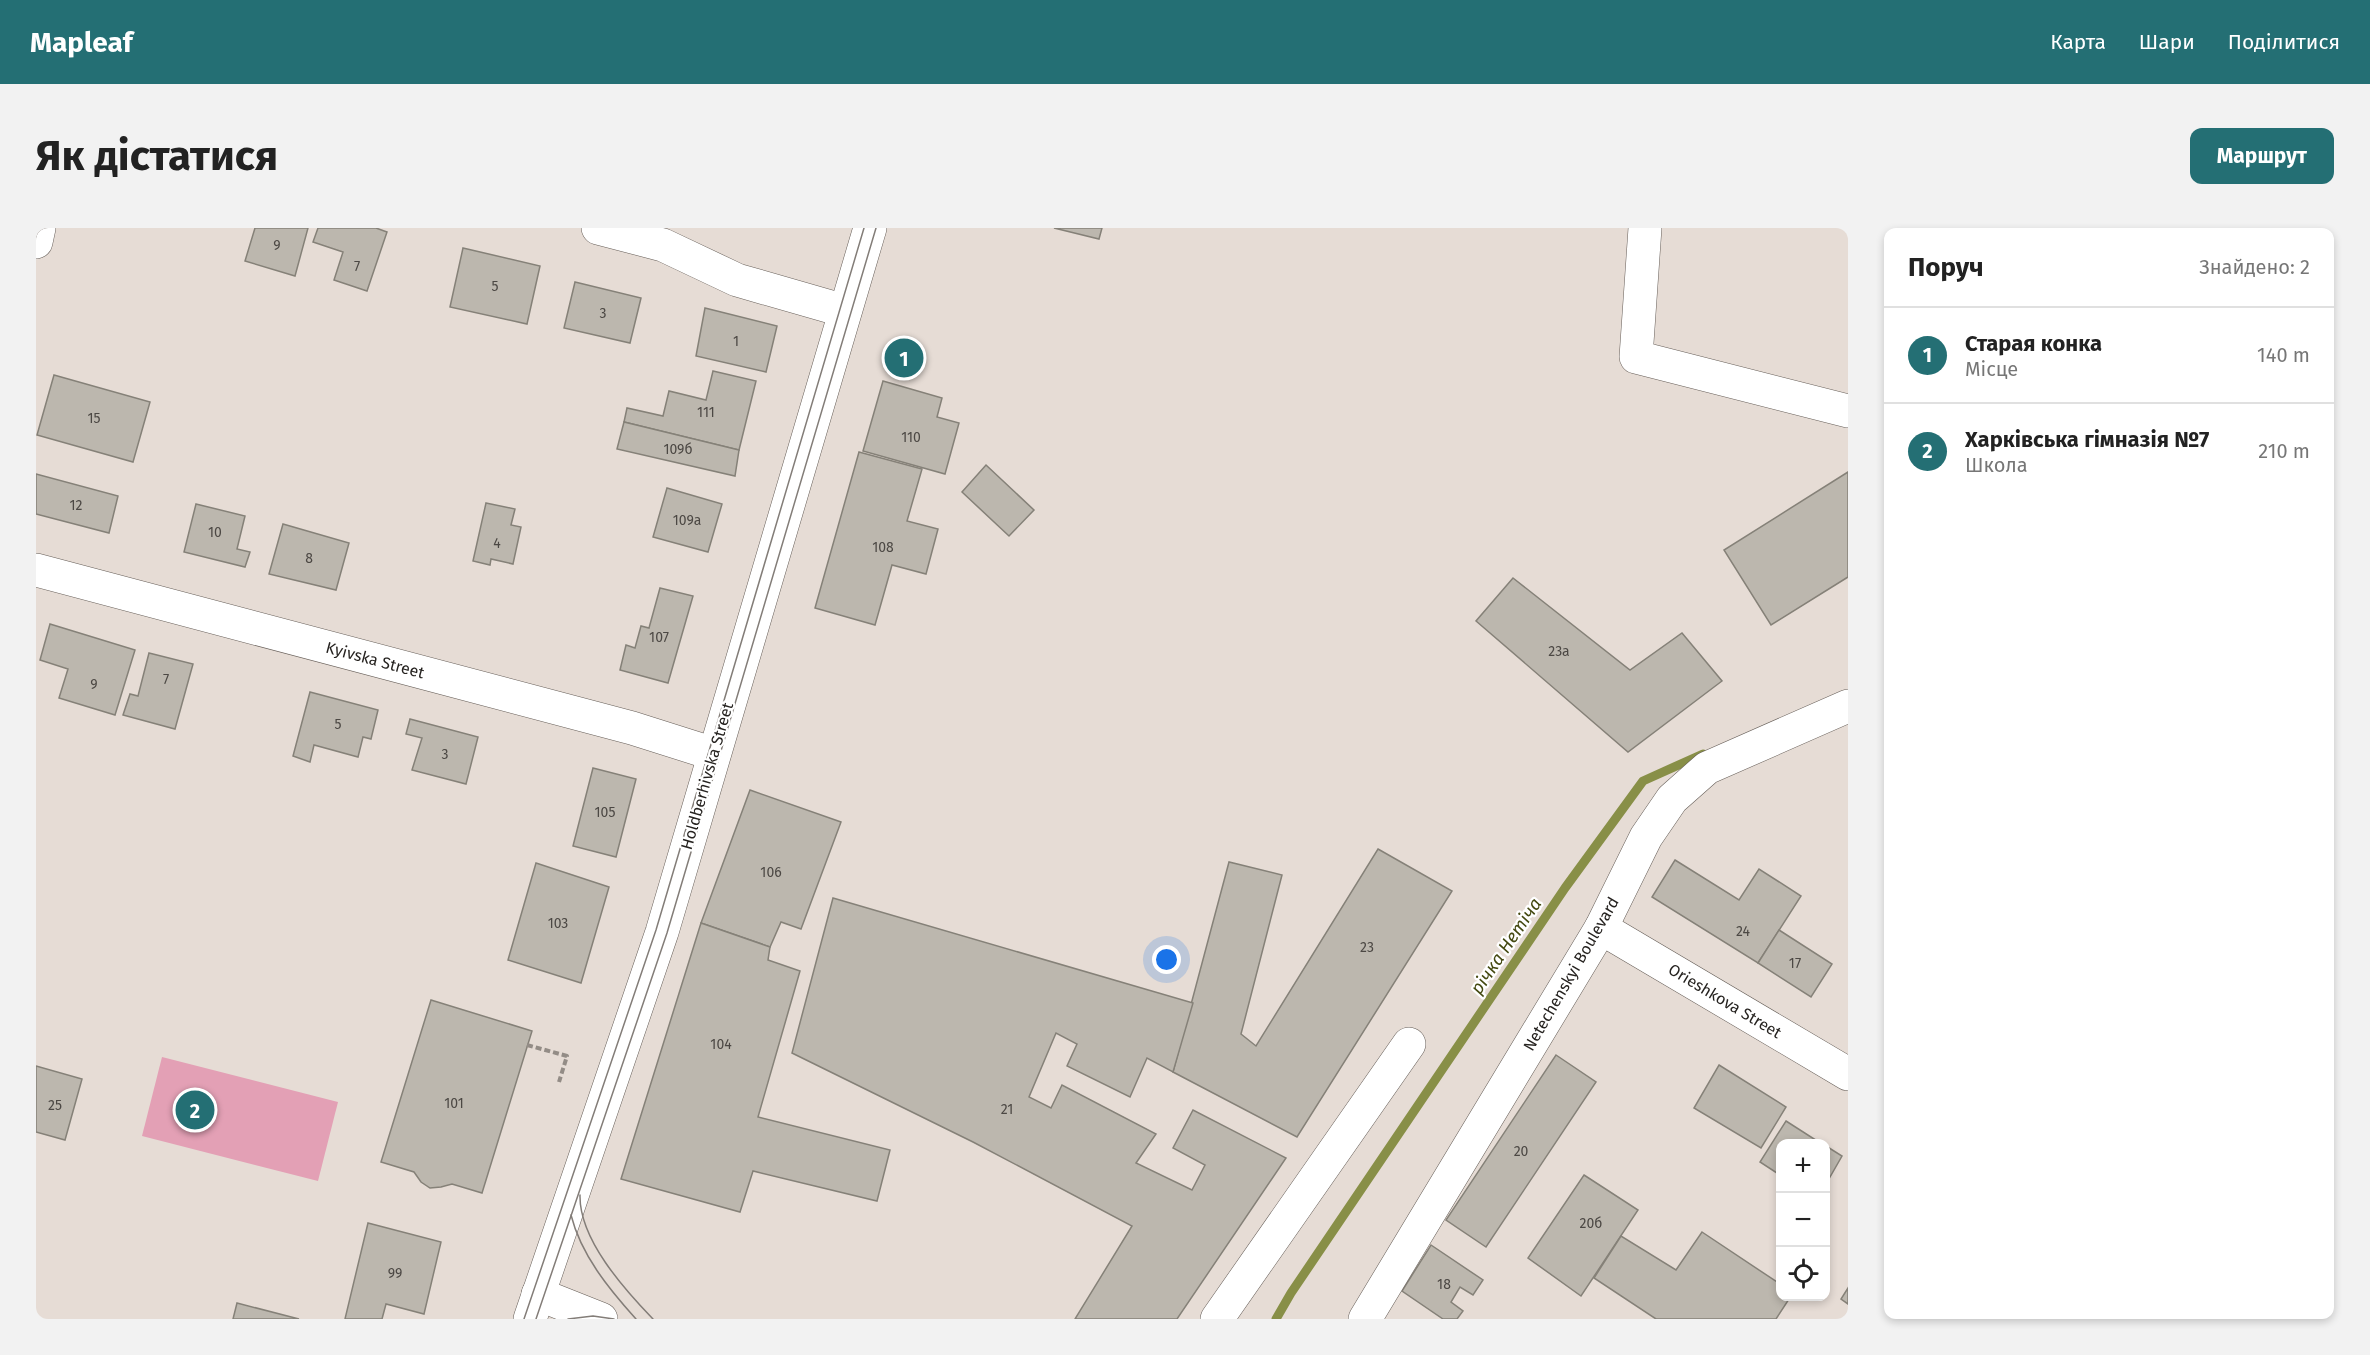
<!DOCTYPE html>
<html lang="uk">
<head>
<meta charset="utf-8">
<style>
  body { margin:0; font-family:"Fira Sans",sans-serif; background:#f2f2f2; color:#222 }
  .controls { position:absolute; right:18px; bottom:18px; display:grid; overflow:hidden; border-radius:12px; box-shadow:0 3px 9px #0003 }
  .controls button { width:54px; height:54px; display:grid; place-items:center; padding:0; border:0; border-bottom:2px solid #e0e0e0; background:#fff; color:#222; font:30px sans-serif }
  .you { position:absolute; left:1131px; top:732px; width:21px; height:21px; margin:-15px; border:4px solid #fff; border-radius:50%; background:#1a73e8; box-shadow:0 0 0 9px #1a73e833 }
  .badge { display:grid; place-items:center; width:39px; height:39px; border-radius:50%; background:#246f74; color:#fff; font-size:20px; font-weight:700 }
  .pin { position:absolute; translate:-50% -50%; border:3px solid #fff; box-shadow:0 2px 6px #0006 }
  .list { margin:0; padding:0; list-style:none }
  h2 { display:flex; justify-content:space-between; align-items:center; height:78px; margin:0; padding:0 24px; font-size:26px }
  h2 small { font-size:20px; font-weight:400; color:#767676 }
  .list li { display:grid; grid-template-columns:39px 1fr auto; gap:18px; align-items:center; box-sizing:border-box; height:96px; padding:0 24px; border-top:2px solid #e0e0e0 }
  .list b { display:block; font-size:22px; white-space:nowrap }
  .list p { margin:0; font-size:20px; white-space:nowrap; color:#767676 }
  .list em { font-size:20px; font-style:normal; color:#767676 }
  .icon { flex:none; width:33px; height:33px; fill:none; stroke:currentColor; stroke-width:2; stroke-linecap:round; stroke-linejoin:round }
  .map { position:relative; flex:none; width:1812px; height:1091px; overflow:hidden; border-radius:12px }
  header { display:flex; align-items:center; gap:36px; box-sizing:border-box; height:84px; padding:0 30px; background:#246f74; color:#fff }
  header strong { font-size:28px }
  nav { display:flex; gap:33px; margin-inline-start:auto; font-size:21px }
  .intro { display:flex; align-items:center; justify-content:space-between; box-sizing:border-box; height:144px; padding:0 36px }
  h1 { margin:0; font-size:42px }
  .button { padding:15px 27px; border-radius:12px; background:#246f74; color:#fff; font-size:21px; font-weight:700 }
  main { display:flex; gap:36px; padding:0 36px }
  aside { flex:1; background:#fff; border-radius:12px; box-shadow:0 3px 9px #0003 }
  .map>svg:first-child { display:block }
  .green { fill:#e3a0b5 }
  .lines { fill:none; stroke-linecap:round; stroke-linejoin:round }
  .stream { stroke:#888f47; stroke-width:9 }
  .building { fill:#bcb7ae; stroke:#858178; stroke-width:1.5 }
  .minor-casing { stroke:#665e58; stroke-width:34 }
  .major-casing { stroke:#665e58; stroke-width:34 }
  .path { stroke:#938c86; stroke-width:4; stroke-dasharray:6 3; stroke-linecap:butt }
  .minor { stroke:#fff; stroke-width:33 }
  .major { stroke:#fff; stroke-width:33 }
  .tram { stroke:#837d78; stroke-width:1.5 }
  .labels { text-anchor:middle; dominant-baseline:central; stroke-width:4.5; stroke-linejoin:round; paint-order:stroke }
  .number-label { font-size:14px; fill:#4c4844 }
  .street-label { font-size:16px; fill:#262320; stroke:#fff }
  .water-label { font-size:18px; font-style:italic; fill:#444911; stroke:#fff }
</style>
</head>
<body>
<header>
<strong>Mapleaf</strong>
<nav><a>Карта</a><a>Шари</a><a>Поділитися</a></nav>
</header>
<div class="intro"><h1>Як дістатися</h1><a class="button">Маршрут</a></div>
<main>
<div class="map">
<svg width="1812" height="1091" viewBox="0 0 1812 1091">
  <rect width="100%" height="100%" fill="#e6dcd5"/>
  <polygon class="green" points="126,829 302,874 282,953 106,908"/>
  <g class="lines">
    <polyline class="stream" points="1240,1091 1255,1065 1529,660 1607,553 1667,526"/>
  </g>
  <g class="building">
    <polygon points="219,0 272,0 259,48 209,33"/>
    <polygon points="282,0 340,0 351,4 331,63 298,52 307,24 277,14"/>
    <polygon points="1018,0 1066,0 1063,11"/>
    <polygon points="427,20 504,38 491,96 414,79"/>
    <polygon points="539,54 605,70 594,115 528,100"/>
    <polygon points="669,80 741,98 730,144 660,128"/>
    <polygon points="677,143 720,153 703,222 588,194 591,180 627,188 633,163 670,172"/>
    <polygon points="18,147 114,174 97,234 1,207"/>
    <polygon points="847,153 906,170 901,189 923,195 909,246 827,223"/>
    <polygon points="588,194 703,222 699,248 581,221"/>
    <polygon points="823,224 886,241 871,293 902,301 890,346 856,337 839,397 779,380"/>
    <polygon points="950,237 998,282 973,308 926,264"/>
    <polygon points="1812,244 1812,349 1735,397 1688,322"/>
    <polygon points="0,246 82,268 73,305 0,286"/>
    <polygon points="631,260 686,276 672,324 617,309"/>
    <polygon points="450,275 479,281 475,297 485,299 477,336 455,331 454,337 437,333"/>
    <polygon points="160,276 209,288 201,321 214,324 209,339 148,324"/>
    <polygon points="247,296 313,315 300,362 233,346"/>
    <polygon points="1477,350 1594,442 1646,405 1686,453 1592,524 1440,393"/>
    <polygon points="624,360 657,368 632,455 584,442 590,417 599,420 605,398 613,400"/>
    <polygon points="14,396 99,422 79,487 23,470 32,441 4,432"/>
    <polygon points="113,425 157,436 139,501 87,487 94,466 102,468"/>
    <polygon points="274,464 342,482 335,511 327,509 322,529 278,517 274,534 257,528"/>
    <polygon points="374,491 442,509 430,556 376,542 386,510 370,506"/>
    <polygon points="557,540 600,551 580,629 537,618"/>
    <polygon points="714,562 805,594 765,701 745,694 734,719 665,695"/>
    <polygon points="1342,621 1416,663 1261,909 1137,844 1193,634 1246,647 1205,806 1220,818"/>
    <polygon points="1639,632 1703,672 1723,641 1765,668 1722,735 1616,669"/>
    <polygon points="500,635 573,659 545,755 472,732"/>
    <polygon points="797,670 1157,775 1137,844 1111,830 1094,869 1031,838 1041,816 1020,805 993,869 1015,880 1026,857 1120,906 1100,935 1156,962 1169,937 1137,920 1157,882 1250,930 1141,1091 1039,1091 1096,998 937,914 756,825"/>
    <polygon points="665,695 734,719 732,732 764,743 722,889 854,922 841,973 717,943 704,984 585,951"/>
    <polygon points="1743,702 1796,736 1775,769 1722,735"/>
    <polygon points="395,772 496,803 446,965 416,956 405,959 394,960 385,954 378,944 345,934"/>
    <polygon points="1520,827 1560,854 1450,1019 1410,992"/>
    <polygon points="1683,837 1750,879 1725,920 1658,880"/>
    <polygon points="0,838 46,851 29,912 0,904"/>
    <polygon points="1750,893 1786,916 1744,916 1744,947 1724,934"/>
    <polygon points="1790,918 1806,928 1790,956"/>
    <polygon points="1548,947 1602,982 1545,1068 1492,1030"/>
    <polygon points="332,995 405,1014 388,1086 350,1076 346,1091 309,1091"/>
    <polygon points="1666,1004 1744,1056 1744,1068 1755,1068 1740,1091 1620,1091 1558,1050 1585,1008 1640,1042"/>
    <polygon points="1395,1017 1447,1052 1437,1067 1424,1059 1415,1074 1427,1083 1421,1091 1407,1091 1366,1063"/>
    <polygon points="1812,1060 1812,1076 1805,1071"/>
    <polygon points="201,1075 263,1091 197,1091"/>
  </g>
  <g class="lines">
    <defs>
      <g id="minor">
        <polyline points="562,0 627,17 701,52 809,83"/>
        <polyline points="1609,0 1600,129 1812,183"/>
        <polyline points="0,14 3,0"/>
        <polyline points="0,342 596,500 678,526"/>
        <polyline points="1565,700 1812,846"/>
        <polyline points="1181,1091 1373,816"/>
        <polyline points="1329,1091 1565,700 1610,609 1636,571 1671,540 1812,478"/>
      </g>
      <g id="major">
        <polyline points="502,1066 565,1091"/>
        <polyline points="494,1091 626,704 834,0"/>
      </g>
    </defs>
    <use href="#minor" class="minor-casing"/>
    <use href="#major" class="major-casing"/>
    <polyline class="path" points="491,817 531,828 523,854"/>
    <use href="#minor" class="minor"/>
    <use href="#major" class="major"/>
    <g class="tram">
      <path d="M544,967C543,1011 588,1061 617,1091"/>
      <path d="M535,987C545,1027 573,1061 600,1091"/>
      <polyline points="488,1091 620,702 828,0"/>
      <polyline points="500,1091 631,705 840,0"/>
      <polyline points="532,1091 557,1088 578,1091"/>
    </g>
  </g>
  <g class="labels">
    <g class="number-label">
      <text x="241" y="17">9</text>
      <text x="321" y="38">7</text>
      <text x="459" y="58">5</text>
      <text x="567" y="85">3</text>
      <text x="700" y="113">1</text>
      <text x="670" y="184">111</text>
      <text x="58" y="190">15</text>
      <text x="875" y="209">110</text>
      <text x="642" y="221">109б</text>
      <text x="40" y="277">12</text>
      <text x="651" y="292">109а</text>
      <text x="179" y="304">10</text>
      <text x="461" y="315">4</text>
      <text x="847" y="319">108</text>
      <text x="273" y="330">8</text>
      <text x="623" y="409">107</text>
      <text x="1523" y="423">23а</text>
      <text x="130" y="451">7</text>
      <text x="58" y="456">9</text>
      <text x="302" y="496">5</text>
      <text x="409" y="526">3</text>
      <text x="569" y="584">105</text>
      <text x="735" y="644">106</text>
      <text x="522" y="695">103</text>
      <text x="1707" y="703">24</text>
      <text x="1331" y="719">23</text>
      <text x="1759" y="735">17</text>
      <text x="685" y="816">104</text>
      <text x="418" y="875">101</text>
      <text x="19" y="877">25</text>
      <text x="971" y="881">21</text>
      <text x="1485" y="923">20</text>
      <text x="1555" y="995">20б</text>
      <text x="359" y="1045">99</text>
      <text x="1408" y="1056">18</text>
    </g>
    <g class="street-label">
      <text transform="translate(339 432) rotate(15)">Kyivska Street</text>
      <text transform="translate(671 548) rotate(-74)">Holdberhivska Street</text>
      <text transform="translate(1535 746) rotate(-60)">Netechenskyi Boulevard</text>
      <text transform="translate(1689 773) rotate(31)">Orieshkova Street</text>
    </g>
    <g class="water-label">
      <text transform="translate(1470 718) rotate(-56)">річка Нетіча</text>
    </g>
  </g>
</svg>
<div class="controls">
<button>+</button>
<button>−</button>
<button><svg class="icon" aria-label="locate" viewBox="0 0 24 24"><circle cx="12" cy="12" r="6"/><path d="M12 2v4M12 18v4M2 12h4M18 12h4"/></svg></button>
</div>
<div class="you"></div>
<div class="pin badge" style="left:868px;top:130px">1</div>
<div class="pin badge" style="left:159px;top:882px">2</div>
</div>
<aside>
<h2>Поруч<small>Знайдено: 2</small></h2>
<ul class="list">
<li><span class="badge">1</span><div><b>Старая конка</b><p>Місце</p></div><em>140 m</em></li>
<li><span class="badge">2</span><div><b>Харківська гімназія №7</b><p>Школа</p></div><em>210 m</em></li>
</ul>
</aside>
</main>
</body>
</html>
